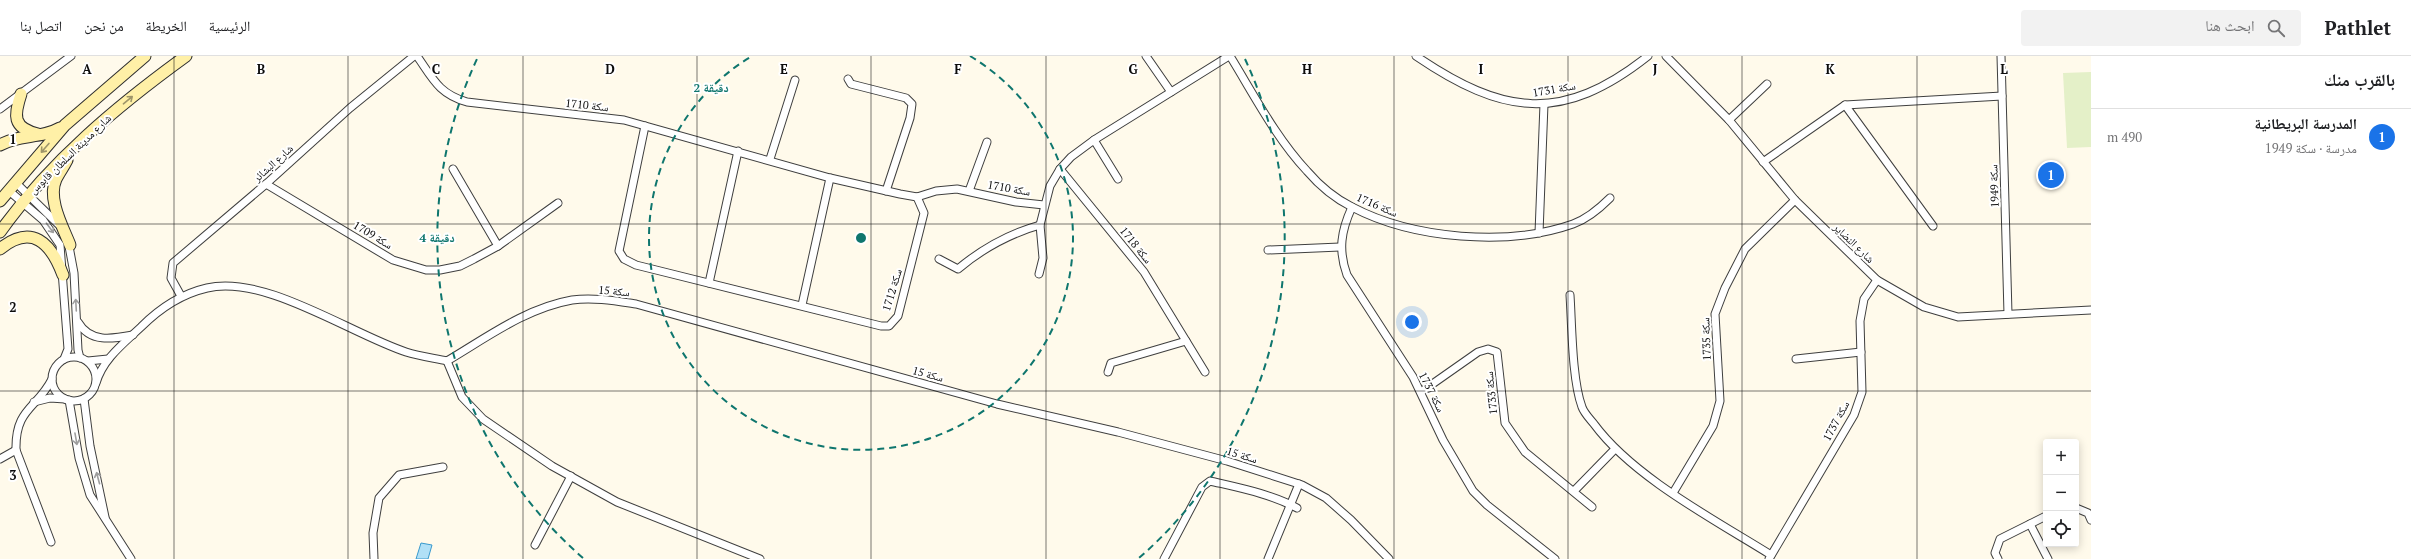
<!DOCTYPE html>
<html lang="ar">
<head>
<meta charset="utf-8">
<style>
  body { margin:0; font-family:"PT Serif","Noto Naskh Arabic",serif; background:#f2f2f2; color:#202124; direction:rtl }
  .controls { position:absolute; right:12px; bottom:12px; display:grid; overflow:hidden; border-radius:4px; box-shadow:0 2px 10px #0003 }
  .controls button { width:36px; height:36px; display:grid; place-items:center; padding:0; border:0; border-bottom:1px solid #e0e0e0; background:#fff; color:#202124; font:20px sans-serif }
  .you { position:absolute; left:1412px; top:266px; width:14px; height:14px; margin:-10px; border:3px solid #fff; border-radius:50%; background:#1a73e8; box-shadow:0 0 0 6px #1a73e833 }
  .badge { display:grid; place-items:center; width:26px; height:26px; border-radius:50%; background:#1a73e8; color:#fff; font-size:13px; font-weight:700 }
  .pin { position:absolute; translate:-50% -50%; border:2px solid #fff; box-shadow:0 1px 4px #0006 }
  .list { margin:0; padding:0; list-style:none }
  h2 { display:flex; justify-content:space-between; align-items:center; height:52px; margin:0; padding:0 16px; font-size:17px }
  h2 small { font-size:13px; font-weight:400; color:#757577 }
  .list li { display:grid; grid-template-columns:26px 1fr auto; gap:12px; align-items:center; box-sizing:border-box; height:56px; padding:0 16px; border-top:1px solid #e0e0e0 }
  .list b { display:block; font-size:15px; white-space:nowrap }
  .list p { margin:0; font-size:13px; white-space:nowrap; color:#757577 }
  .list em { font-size:13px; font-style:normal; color:#757577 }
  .icon { flex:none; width:22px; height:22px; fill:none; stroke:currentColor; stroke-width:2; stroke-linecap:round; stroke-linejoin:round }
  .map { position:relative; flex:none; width:2091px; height:503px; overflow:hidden; direction:ltr }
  header { display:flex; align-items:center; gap:24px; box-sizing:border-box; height:56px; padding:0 20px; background:#fff; border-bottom:1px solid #e0e0e0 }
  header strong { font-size:19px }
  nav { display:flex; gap:22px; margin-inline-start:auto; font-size:14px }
  .search { width:280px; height:36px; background:#f2f2f2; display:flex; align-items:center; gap:10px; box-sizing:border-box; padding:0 14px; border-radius:4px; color:#757577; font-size:15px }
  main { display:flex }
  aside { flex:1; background:#fff }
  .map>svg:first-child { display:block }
  .pitch { fill:#e4f0c8 }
  .water { fill:#b1e0f6; stroke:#3899cd }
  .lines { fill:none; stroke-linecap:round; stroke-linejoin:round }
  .minor-casing { stroke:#3f3f3f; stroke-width:9 }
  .secondary-casing { stroke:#2e2e2e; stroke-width:13 }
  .minor { stroke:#fff; stroke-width:7 }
  .secondary { stroke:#fff0a7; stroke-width:11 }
  .oneway { stroke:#9e9569 }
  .oneway2 { stroke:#9e9e9e }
  .grid { fill:none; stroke:#0c0c0c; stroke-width:1; stroke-opacity:0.55 }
  .ring { fill:none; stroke:#0f766e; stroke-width:2; stroke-dasharray:7 5 }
  .labels { text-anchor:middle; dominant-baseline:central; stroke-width:4; stroke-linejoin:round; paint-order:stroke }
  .street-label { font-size:11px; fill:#0c0c0c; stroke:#fff }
  .grid-label { font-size:13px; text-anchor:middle; font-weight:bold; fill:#0c0c0c; stroke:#fff; stroke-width:4; stroke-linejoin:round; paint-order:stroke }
  .centre { fill:#0f766e; stroke:#fff; stroke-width:2 }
  .ring-label { font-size:12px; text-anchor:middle; font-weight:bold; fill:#0f766e; stroke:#fff; stroke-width:4; stroke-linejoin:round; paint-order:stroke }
</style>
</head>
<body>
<header>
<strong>Pathlet</strong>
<div class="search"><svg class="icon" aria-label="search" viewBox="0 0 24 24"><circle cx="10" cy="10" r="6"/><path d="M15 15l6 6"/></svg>ابحث هنا</div>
<nav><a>الرئيسية</a><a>الخريطة</a><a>من نحن</a><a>اتصل بنا</a></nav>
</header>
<main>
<aside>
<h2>بالقرب منك<small></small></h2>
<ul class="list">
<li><span class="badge">1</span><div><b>المدرسة البريطانية</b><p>مدرسة · سكة 1949</p></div><em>490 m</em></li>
</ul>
</aside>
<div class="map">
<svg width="2091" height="503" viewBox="0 0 2091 503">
  <rect width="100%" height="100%" fill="#fffaeb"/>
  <polygon class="pitch" points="2091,16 2091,91 2067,92 2063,17"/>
  <polygon class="water" points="421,487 432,489 428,503 416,503"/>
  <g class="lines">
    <defs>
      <g id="minor">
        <path d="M417,0C433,23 439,38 467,46L624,64L830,122L900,138L917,141L936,135L957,133L1016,146L1044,149"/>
        <polyline points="1146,0 1171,36"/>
        <path d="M1230,0C1254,39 1276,82 1307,115C1319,129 1336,143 1352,151C1413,183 1508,191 1573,168C1587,163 1600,152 1610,142"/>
        <path d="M1416,0C1503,59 1562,68 1648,0"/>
        <polyline points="1666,0 1729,64 1795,144 1877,224 1924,251 1958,261 2091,254"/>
        <polyline points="2001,0 2008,258"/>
        <polyline points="848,23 851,28 906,42 912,48 910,62 886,135"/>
        <polyline points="1845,49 1933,170"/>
        <polyline points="0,53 71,0"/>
        <polyline points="1729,64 1767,28"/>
        <polyline points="645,70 619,195 624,203 636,209 881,270 889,270 898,260 924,157 917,141"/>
        <polyline points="1094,84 1118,123"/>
        <polyline points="770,103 795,24"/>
        <polyline points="1763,106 1845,49 2002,40"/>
        <polyline points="453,113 498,190"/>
        <polyline points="1060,113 1144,216 1205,316"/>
        <polyline points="15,126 58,168"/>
        <polyline points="266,128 393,204 426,214 440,214 460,210 474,203 498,190 558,147"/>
        <polyline points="8,134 43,164 60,189 68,293 64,303"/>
        <polyline points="969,135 987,86"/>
        <path d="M1352,151C1341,175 1338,194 1347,219L1413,321L1443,384L1473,435L1487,449L1555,503"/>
        <polyline points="1539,177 1544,48"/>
        <polyline points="68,185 74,217 78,294 80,302"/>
        <polyline points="1268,194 1340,191"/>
        <path d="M939,203L958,213C983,192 1008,178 1040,169"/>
        <polyline points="1039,218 1043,202 1040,169 1050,130 1060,113 1071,101 1094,84 1229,0"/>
        <polyline points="709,227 738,95"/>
        <path d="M1570,239C1572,270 1572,324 1582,351C1584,357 1590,363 1594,368C1633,421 1715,464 1771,499"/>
        <polyline points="181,240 171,222 173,207 266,128 350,52 414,0"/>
        <polyline points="802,249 830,122"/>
        <path d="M78,266C90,287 112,283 133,279"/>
        <circle cx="74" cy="323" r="22"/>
        <polyline points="1796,303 1861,296"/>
        <polyline points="88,305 108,303"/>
        <path d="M447,305C486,282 526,252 572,244C593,241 616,245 636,248L997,348L1118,376L1227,405L1302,429L1326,442L1351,464L1389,503"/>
        <polyline points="447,305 462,341 483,363 552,410 617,446 760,503"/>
        <polyline points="1108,316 1111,307 1186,285"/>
        <path d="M96,327C103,303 123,288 141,271C159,253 181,238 207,232C264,218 351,278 406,296C419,300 433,302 447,305"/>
        <polyline points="1421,336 1478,296 1488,293 1497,296 1505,367 1525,396 1592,451"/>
        <polyline points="84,343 90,390 105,461"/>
        <polyline points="69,344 79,402 90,439 131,503"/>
        <polyline points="34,346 50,342 65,343"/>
        <polyline points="0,403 16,394"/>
        <polyline points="1574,435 1615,393"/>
        <polyline points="1673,437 1713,370 1720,345 1715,258 1725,232 1745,193 1795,144"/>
        <polyline points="2076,452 2088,457 2091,464"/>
        <polyline points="2030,468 2048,503"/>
        <path d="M51,486L16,394C15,352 37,353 52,323"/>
        <polyline points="535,489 571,420"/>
        <polyline points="374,503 373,477 379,442 399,419 443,411"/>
        <path d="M1164,503L1202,431L1210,425C1240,432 1271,438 1297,452"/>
        <polyline points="1268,503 1299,428"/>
        <polyline points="1769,503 1854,359 1862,336 1860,265 1864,243 1877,224"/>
        <polyline points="1998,503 1995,497 2000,483 2046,460"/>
      </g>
      <g id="secondary">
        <path d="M21,38C14,59 12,72 38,78"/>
        <path d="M0,89C19,78 41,83 60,72"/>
        <path d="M67,104C64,110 59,117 56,123C47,143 63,171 70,189"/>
        <polyline points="0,145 65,69 145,0"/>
        <path d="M0,176C50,106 117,50 186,0"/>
        <path d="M0,193C32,167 51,187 63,219"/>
      </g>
    </defs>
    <use href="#minor" class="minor-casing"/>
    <use href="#secondary" class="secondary-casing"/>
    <use href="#minor" class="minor"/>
    <use href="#secondary" class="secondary"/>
  </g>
  <defs><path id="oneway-shaft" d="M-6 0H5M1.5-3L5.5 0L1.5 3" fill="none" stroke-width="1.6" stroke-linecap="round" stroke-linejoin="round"/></defs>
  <g class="oneway">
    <use href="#oneway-shaft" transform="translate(128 44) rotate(-40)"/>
    <use href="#oneway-shaft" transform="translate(45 92) rotate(131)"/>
  </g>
  <g class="oneway2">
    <use href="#oneway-shaft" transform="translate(50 172) rotate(53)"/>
    <use href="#oneway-shaft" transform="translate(76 249) rotate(-93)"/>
    <use href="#oneway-shaft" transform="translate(76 383) rotate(80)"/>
    <use href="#oneway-shaft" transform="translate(98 422) rotate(-105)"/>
  </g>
  <path class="grid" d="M174,0V503M348,0V503M523,0V503M697,0V503M871,0V503M1046,0V503M1220,0V503M1394,0V503M1568,0V503M1742,0V503M1917,0V503M0,168H2091M0,335H2091"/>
  <g class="ring">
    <path d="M970 0A212 212 0 1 1 752 0"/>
    <path d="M583 502A424 424 0 0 1 477 3M1245 3A424 424 0 0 1 1139 502"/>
  </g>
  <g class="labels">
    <g class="street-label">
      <text transform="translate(1554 33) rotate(-10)">سكة 1731</text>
      <text transform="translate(587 49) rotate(6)">سكة 1710</text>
      <text transform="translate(70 98) rotate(-44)">شارع مدينة السلطان قابوس</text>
      <text transform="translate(273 107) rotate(-42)">شارع البشائر</text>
      <text transform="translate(1994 130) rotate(-92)">سكة 1949</text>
      <text transform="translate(1009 132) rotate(10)">سكة 1710</text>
      <text transform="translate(1377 149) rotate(23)">سكة 1716</text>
      <text transform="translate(373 179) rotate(31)">سكة 1709</text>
      <text transform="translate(1854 187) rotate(44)">شارع النضاير</text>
      <text transform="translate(1136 189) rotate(51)">سكة 1718</text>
      <text transform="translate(892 234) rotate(-73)">سكة 1712</text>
      <text transform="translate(614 235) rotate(5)">سكة 15</text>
      <text transform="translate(1706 283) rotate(-92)">سكة 1735</text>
      <text transform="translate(928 318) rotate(15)">سكة 15</text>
      <text transform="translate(1432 336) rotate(63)">سكة 1737</text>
      <text transform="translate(1491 337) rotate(-96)">سكة 1733</text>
      <text transform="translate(1836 365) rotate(-62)">سكة 1737</text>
      <text transform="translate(1242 399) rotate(17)">سكة 15</text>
    </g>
  </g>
  <g class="grid-label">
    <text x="87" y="18">A</text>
    <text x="261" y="18">B</text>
    <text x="436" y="18">C</text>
    <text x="610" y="18">D</text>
    <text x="784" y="18">E</text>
    <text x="958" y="18">F</text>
    <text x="1133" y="18">G</text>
    <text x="1307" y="18">H</text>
    <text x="1481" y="18">I</text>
    <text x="1655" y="18">J</text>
    <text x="1830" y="18">K</text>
    <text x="2004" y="18">L</text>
    <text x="13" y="88">1</text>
    <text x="13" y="256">2</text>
    <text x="13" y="424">3</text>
  </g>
  <circle cx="861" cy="182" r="6" class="centre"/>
  <g class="ring-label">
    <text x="711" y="36">2 دقيقة</text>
    <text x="437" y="186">4 دقيقة</text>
  </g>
</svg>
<div class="controls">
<button>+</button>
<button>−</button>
<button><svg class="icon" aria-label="locate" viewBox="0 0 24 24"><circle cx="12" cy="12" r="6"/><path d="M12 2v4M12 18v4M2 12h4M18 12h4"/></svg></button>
</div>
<div class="you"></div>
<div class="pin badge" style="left:2051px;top:119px">1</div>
</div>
</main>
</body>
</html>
